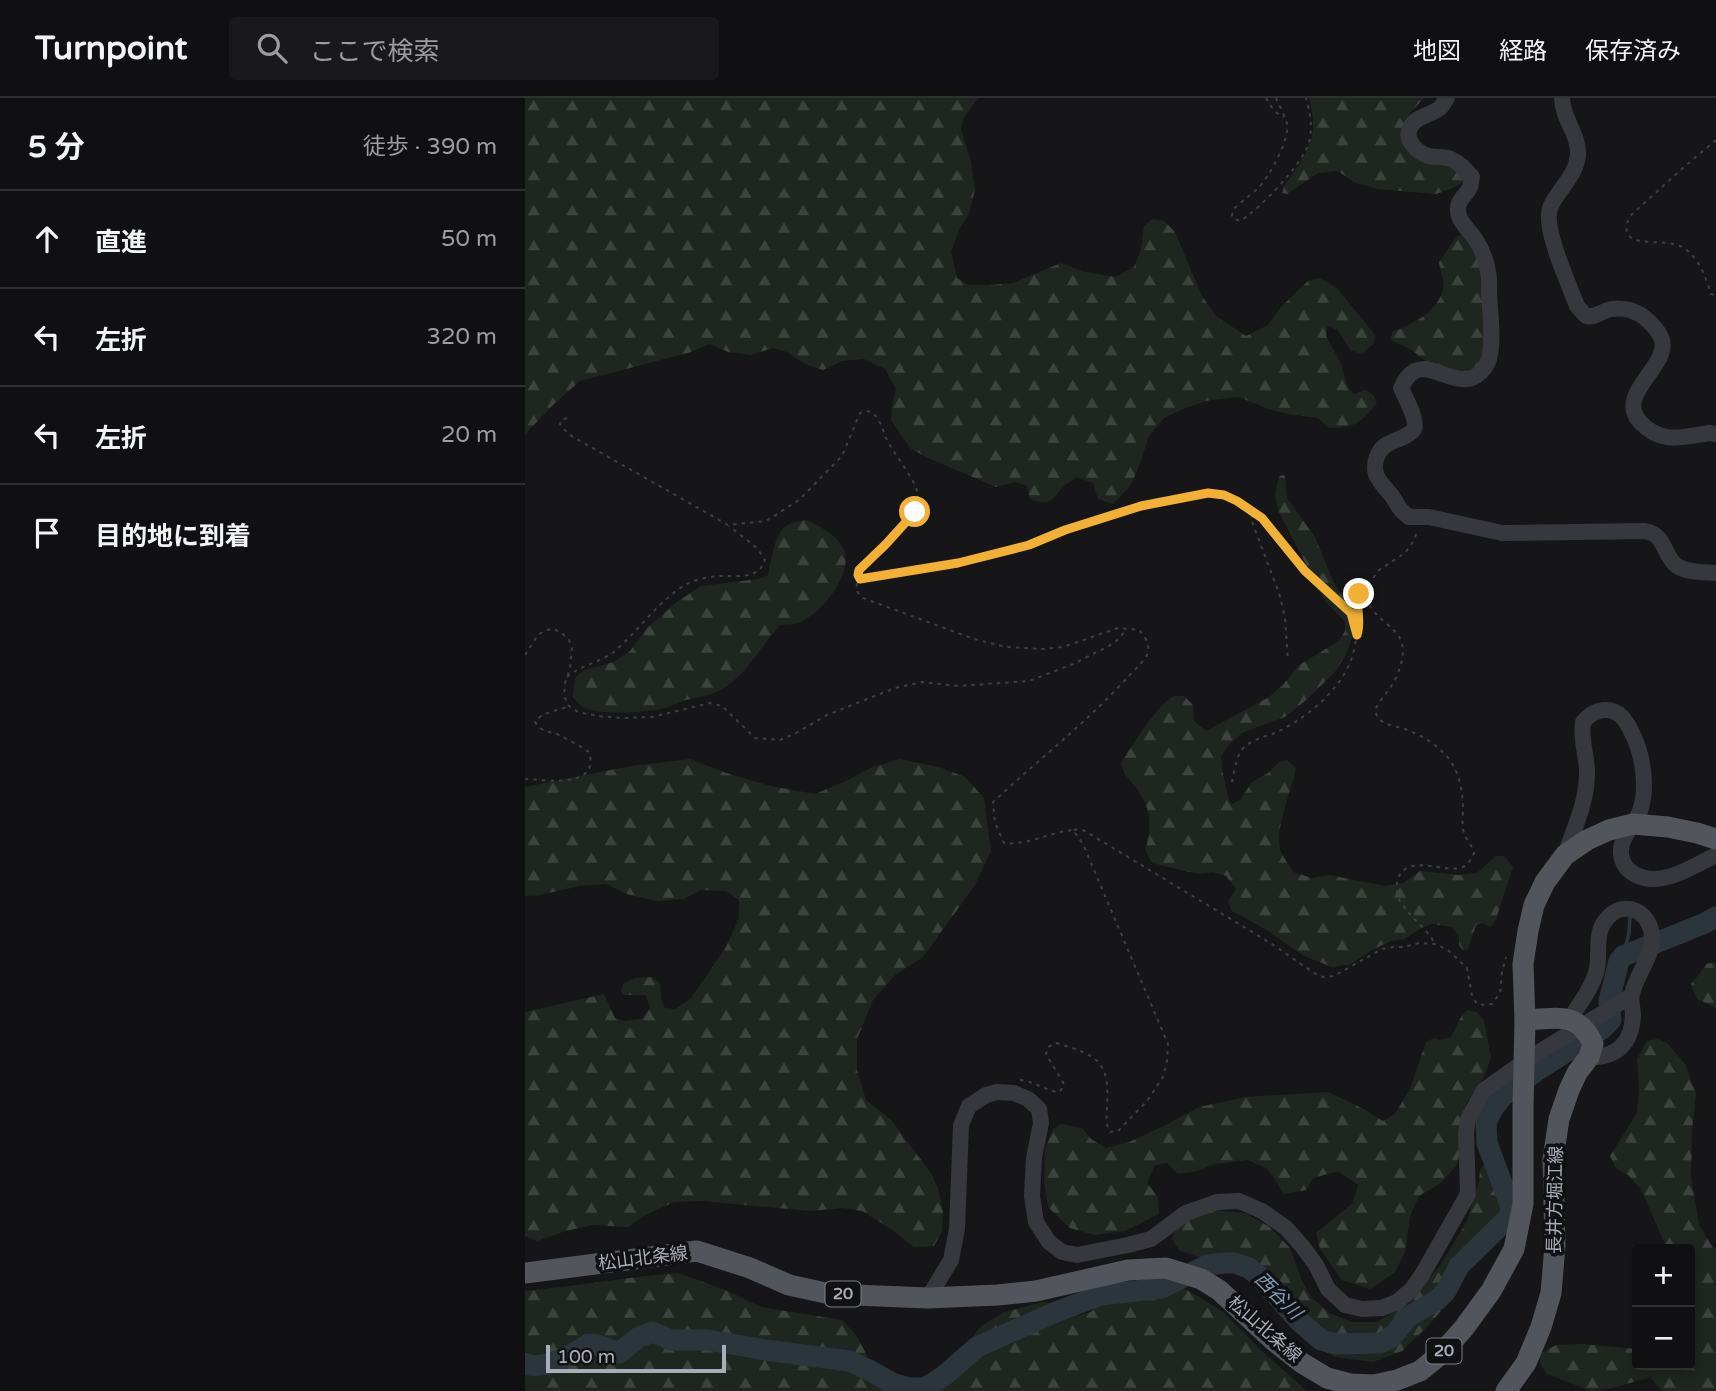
<!DOCTYPE html>
<html lang="ja">
<head>
<meta charset="utf-8">
<style>
  body { margin:0; font-family:"Varela Round","Noto Sans JP",sans-serif; background:#19191b; color:#f1f3f6 }
  .controls { position:absolute; right:21px; bottom:21px; display:grid; overflow:hidden; border-radius:7px; box-shadow:0 4px 10px #0003 }
  .controls button { width:63px; height:63px; display:grid; place-items:center; padding:0; border:0; border-bottom:2px solid #303032; background:#101012; color:#f1f3f6; font:35px sans-serif }
  .scale { position:absolute; left:21px; bottom:18px; width:180px; box-sizing:border-box; padding-left:7px; border:4px solid #a8adb8; border-top:0; font-size:19px; line-height:24px; white-space:nowrap; color:#a8adb8; -webkit-text-stroke:5px #111113; paint-order:stroke }
  .stop { position:absolute; width:21px; height:21px; margin:-16px; border:5px solid #f2b134; border-radius:50%; background:#fff }
  .stop.end { background:#f2b134; border-color:#fff; box-shadow:0 2px 7px #0008 }
  .list { margin:0; padding:0; list-style:none }
  h2 { display:flex; justify-content:space-between; align-items:center; height:91px; margin:0; padding:0 28px; font-size:30px }
  h2 small { font-size:23px; font-weight:400; color:#9c9d9f }
  .list li { display:grid; grid-template-columns:46px 1fr auto; gap:21px; align-items:center; box-sizing:border-box; height:98px; padding:0 28px; border-top:2px solid #303032 }
  .list b { display:block; font-size:26px; white-space:nowrap }
  .list em { font-size:23px; font-style:normal; color:#9c9d9f }
  .icon { flex:none; width:38px; height:38px; fill:none; stroke:currentColor; stroke-width:2; stroke-linecap:round; stroke-linejoin:round }
  .map { position:relative; flex:none; width:1191px; height:1293px; overflow:hidden }
  header { display:flex; align-items:center; gap:42px; box-sizing:border-box; height:98px; padding:0 35px; background:#101012; border-bottom:2px solid #303032 }
  header strong { font-size:33px }
  nav { display:flex; gap:38px; margin-inline-start:auto; font-size:24px }
  .search { width:490px; height:63px; background:#19191b; display:flex; align-items:center; gap:18px; box-sizing:border-box; padding:0 24px; border-radius:7px; color:#9c9d9f; font-size:26px }
  main { display:flex }
  aside { flex:1; background:#101012 }
  .map>svg:first-child { display:block }
  .forest { fill:url(#forest-firs) }
  .lines { fill:none; stroke-linecap:round; stroke-linejoin:round }
  .stream { stroke:#2c353c; stroke-width:3.5 }
  .river { stroke:#2c353c; stroke-width:21 }
  .path { stroke:#3d3f44; stroke-width:2; stroke-dasharray:3.5 5; stroke-linecap:butt }
  .minor { stroke:#37383d; stroke-width:16 }
  .major { stroke:#53555c; stroke-width:21 }
  .route { stroke:#f2b134; stroke-width:9 }
  .labels { text-anchor:middle; dominant-baseline:central; stroke-width:7; stroke-linejoin:round; paint-order:stroke }
  .shield { fill:#111113; stroke:#7b7e86; stroke-width:2 }
  .shield-label { font-size:16px; font-weight:bold; fill:#a8adb8 }
  .street-label { font-size:18px; fill:#a8adb8; stroke:#111113 }
  .water-label { font-size:19px; font-style:italic; fill:#7f9bb3; stroke:#111113 }
</style>
</head>
<body>
<header>
<strong>Turnpoint</strong>
<div class="search"><svg class="icon" aria-label="search" viewBox="0 0 24 24"><circle cx="10" cy="10" r="6"/><path d="M15 15l6 6"/></svg>ここで検索</div>
<nav><a>地図</a><a>経路</a><a>保存済み</a></nav>
</header>
<main>
<aside>
<h2>5 分<small>徒歩 · 390 m</small></h2>
<ul class="list">
<li><svg class="icon" aria-label="ahead" viewBox="0 0 24 24"><path d="M12 20V5M6 11l6-6 6 6"/></svg><div><b>直進</b></div><em>50 m</em></li>
<li><svg class="icon" aria-label="left" viewBox="0 0 24 24"><path d="M17 20v-9H6M10 6l-5 5 5 5"/></svg><div><b>左折</b></div><em>320 m</em></li>
<li><svg class="icon" aria-label="left" viewBox="0 0 24 24"><path d="M17 20v-9H6M10 6l-5 5 5 5"/></svg><div><b>左折</b></div><em>20 m</em></li>
<li><svg class="icon" aria-label="arrive" viewBox="0 0 24 24"><path d="M6 21V4h12l-3 4 3 4H6"/></svg><div><b>目的地に到着</b></div></li>
</ul>
</aside>
<div class="map">
<svg width="1191" height="1293" viewBox="0 0 1191 1293">
  <defs>
    <pattern id="forest-firs" width="22" height="20" patternUnits="userSpaceOnUse" patternTransform="scale(1.75)"><rect width="22" height="20" fill="#1e261f"/><path d="M5 1l3.5 6h-7zM16 11l3.5 6h-7z" fill="#3c433d"/></pattern>
  </defs>
  <rect width="100%" height="100%" fill="#161618"/>
  <g class="forest">
    <path d="M0,0H453L438,21L436,32L446,64L450,92L444,115L434,132L426,153L432,180L443,187H465L488,185L536,165L560,174L591,179L609,169L616,151L619,128L627,121L639,123L650,134L677,198L691,218L721,238L743,227L758,207L784,182L794,180L811,189L850,237L849,245L837,256L825,252L813,232L802,228L801,238L816,266L823,290L829,296L841,292L849,298L852,305C834,326 832,329 804,330L793,320L763,316L743,311L714,299L685,302L660,310L639,320L624,338L614,368L606,387L588,406L573,401L568,385L552,379C548,382 542,385 538,389C526,403 525,409 505,401L502,388L490,384L471,389L401,359L386,351L366,322L367,308L371,291L360,271L339,261L317,263L298,272L280,266L262,254L248,250L226,257L203,254L185,246L166,254L55,283L29,306L0,336Z"/>
    <path d="M784,0H899L886,14L876,31L878,42L941,73L939,84L926,91L911,96L852,91L829,84L813,73L793,75L762,96L757,95C758,85 766,80 771,71C789,45 792,30 784,0Z"/>
    <path d="M939,136L957,160L964,215L955,268L933,276L905,266L885,251L866,242L867,234C887,227 912,214 918,192C920,184 915,172 914,164L933,137Z"/>
    <path d="M757,377L760,378L762,400L790,439L809,485L829,514V534L821,557L809,575L780,603L760,619L717,635L703,647L696,659L697,671L704,703L707,706L715,702L727,684L743,675L755,663L762,662L771,670C767,692 748,734 756,754C759,760 764,767 768,774L787,780L804,777L860,788L878,785L895,773L934,777L952,775L971,758H979L988,769L970,824L965,829L957,825L951,827L943,851L938,852L934,847V838L927,829L907,826L895,831L879,841L866,843L847,852L826,866L807,869L779,858L740,831L707,813L703,804L711,791L701,778L688,774L673,776L627,765L620,752C628,728 626,709 610,688C602,678 600,679 596,665C604,652 635,604 647,599C651,597 655,598 659,598L668,607L669,623L681,633L744,599L758,587L774,567L814,543L820,533V524L800,503L753,412L750,396L754,379Z"/>
    <path d="M281,422C295,428 312,437 319,452C329,476 294,519 272,525C267,527 260,526 255,527C237,547 224,572 202,588C188,598 177,598 161,602C153,605 144,609 136,611C116,615 85,616 65,612C57,610 53,605 48,599L50,580L59,572L89,564L105,553L122,530L152,504L176,488L234,481L243,477C247,462 249,433 264,426C269,423 275,423 281,422Z"/>
    <polygon points="165,661 201,675 246,688 290,696 321,683 346,670 374,661 414,669 440,679 459,700 466,753 450,787 398,859 370,877 348,902 332,941 332,972 341,1002 367,1023 405,1074 413,1090 418,1114 417,1133 409,1148 389,1149 366,1131 337,1113 318,1110 286,1113 178,1103 149,1104 121,1117 103,1129 68,1127 40,1133 13,1143 0,1138 0,914 79,896 90,920 99,923 116,921 125,910 121,897 99,897 96,893 98,886 110,880 127,879 135,885 136,901 140,910 151,911 166,900 201,849 214,820 214,802 201,793 176,792 158,801 131,803 102,796 81,786 55,788 15,797 0,798 0,689 106,668"/>
    <polygon points="1191,864 1191,910 1172,901 1166,886 1182,866"/>
    <path d="M942,912L952,914L959,922L966,960L959,979L942,1004L935,1027V1053L932,1067L916,1085L894,1098L885,1118L880,1154L870,1174L845,1191L817,1182L795,1151L791,1135L828,1105L833,1087L813,1073L788,1080L781,1092L759,1096L743,1071L723,1062L690,1066L672,1073L653,1076L642,1065L630,1067L622,1085L633,1099L634,1116L600,1133L569,1137L545,1130L523,1109L519,1084L520,1051L528,1031L536,1026L557,1030L566,1041L581,1050L604,1044L641,1027L674,1009L720,999L803,994L837,1010L858,1023L870,1016L885,991L901,944L909,940L915,942L926,939C933,928 932,921 942,912Z"/>
    <polygon points="1132,941 1142,945 1160,966 1171,995 1167,1034 1166,1078 1174,1127 1188,1150 1191,1151 1191,1293 1137,1293 1125,1279 1088,1290 1066,1293 1022,1276 1015,1266 1016,1255 1031,1247 1057,1246 1112,1251 1112,1267 1165,1267 1165,1151 1142,1151 1116,1091 1103,1077 1091,1070 1085,1058 1112,1015 1114,992 1112,961 1122,943"/>
    <polygon points="962,1062 969,1062 978,1070 981,1087 974,1112 963,1140 930,1196 905,1226 877,1253 848,1264 810,1259 778,1241 756,1214 726,1183 700,1169 654,1152 647,1141 650,1132 667,1120 692,1112 720,1115 745,1129 765,1150 777,1183 786,1199 806,1216 828,1224 852,1224 884,1205 914,1169 942,1123 954,1083 955,1072"/>
    <path d="M153,1175L203,1193L236,1209L317,1222L332,1238L345,1264L369,1280L401,1284L429,1265L456,1228L480,1214L518,1204L538,1207L552,1218L566,1214L582,1194L622,1185L659,1190L697,1213L738,1254L782,1293H0V1193C51,1188 102,1179 153,1175Z"/>
  </g>
  <g class="lines">
    <polyline class="stream" points="1098,858 1104,835 1105,819"/>
    <path class="river" d="M0,1265C15,1274 50,1256 63,1246L73,1247L94,1255L114,1239L128,1234L146,1242H183L241,1252L324,1263L344,1272L367,1285L384,1290H400L420,1277L452,1249L531,1214L576,1197L637,1190L682,1167L700,1165H710L724,1170L735,1179L773,1222L796,1242L812,1246L855,1245L864,1241L871,1234L883,1219L912,1202L921,1193L934,1168L981,1122L986,1113L984,1104L962,1045L961,1024L969,1009L978,998L1010,974L1077,931L1086,922L1084,903L1094,863L1098,858L1178,826L1191,819"/>
    <g class="path">
      <path d="M741,0C745,7 750,16 759,19"/>
      <path d="M751,0C754,8 760,17 762,26C765,41 744,80 733,90C725,98 715,104 708,112L707,118L710,121L715,123C733,113 779,65 784,44C788,30 785,14 781,0"/>
      <path d="M1191,42L1159,69L1105,118C1088,155 1138,138 1157,149C1173,158 1181,179 1186,196L1191,197"/>
      <path d="M42,320L36,322L35,326L43,336L203,427L241,423L254,415L275,401L317,358L335,315C340,314 342,312 346,314C354,319 357,329 360,338C367,355 394,384 393,400C393,419 348,458 334,472L333,477L335,481C329,489 331,494 338,500L449,541L481,549L516,551L538,549L593,530L614,532C620,539 626,547 622,557C618,565 607,574 601,581C560,626 512,663 468,704L470,725L479,745C500,748 526,734 548,732L558,746L643,946L642,963L638,979L622,1003L593,1033L585,1034C580,1025 582,1017 582,1007C585,962 571,957 531,945L523,949L521,956L539,986L535,994C520,993 509,983 495,982"/>
      <polyline points="727,416 726,421 754,495 760,519 763,563"/>
      <polyline points="336,481 433,465 504,447 540,432 616,408 683,395 699,397 712,403 737,420 780,473 826,515 832,537"/>
      <path d="M840,491C845,535 896,522 871,580C865,592 856,600 850,612C853,627 867,627 880,631C891,635 904,642 913,650C932,665 937,685 938,709C938,716 937,724 938,731C939,740 947,746 949,755C946,762 943,768 935,770C915,774 878,754 872,785C871,792 872,800 877,806C886,820 900,829 909,844"/>
      <polyline points="833,533 835,527 832,502 834,496 840,491 854,472 880,455 888,444 893,432"/>
      <polyline points="0,557 13,537 21,532 29,531 37,535 44,542 47,550 45,571 40,585 39,598 44,608 53,614 73,618 96,620 127,619 185,605 197,608 230,640 255,642 269,636 302,617 370,590 397,584 433,588 504,583 548,566 584,548 595,540 601,531"/>
      <path d="M42,579C57,566 75,565 90,553C112,534 137,499 162,486C171,481 183,479 193,478C211,477 233,483 240,462L232,450L204,428"/>
      <path d="M0,681C20,682 76,691 64,654C55,648 44,642 34,637C24,633 16,634 10,624C16,614 33,613 44,608"/>
      <path d="M707,684C709,674 711,661 716,653C723,642 739,639 750,635C780,621 811,596 825,565C828,557 830,547 832,539"/>
      <polyline points="549,732 554,731 560,733 747,846 789,875 798,879 809,878 857,851 868,849 879,849 894,845 910,846 923,852 942,870 947,898 952,906 960,907 967,906 975,895 977,874 981,859"/>
    </g>
    <g class="minor">
      <path d="M922,0C920,3 918,7 916,9C906,18 891,17 885,30C879,43 893,55 904,58C911,60 919,58 926,61C935,65 941,72 947,79C946,82 946,87 945,89C941,98 932,102 933,112C933,125 946,133 952,144C957,152 962,165 963,174C965,181 964,189 964,196C965,214 969,243 964,261C962,267 957,274 951,278C925,293 895,247 876,290C880,299 893,322 889,331C884,339 869,342 861,347C852,353 848,366 851,376C854,385 862,391 867,398C874,408 873,411 884,419H904L977,435L1120,433C1142,437 1137,457 1152,468C1163,475 1179,474 1191,475"/>
      <path d="M1037,0C1037,20 1054,36 1053,57C1051,79 1032,92 1025,110C1018,131 1044,186 1052,208L1061,218C1071,220 1076,213 1086,211C1094,210 1105,211 1112,215C1121,219 1134,232 1137,242C1144,269 1090,296 1115,324C1137,347 1157,339 1185,335L1191,336"/>
      <path d="M1040,757C1049,731 1061,706 1062,678C1063,660 1055,644 1058,624C1064,617 1071,612 1081,612C1095,612 1102,624 1107,635C1118,656 1123,690 1115,713C1110,727 1094,740 1096,756C1097,766 1103,773 1111,777C1137,790 1168,768 1191,757"/>
      <path d="M1045,921C1054,906 1066,892 1071,875C1076,859 1069,837 1080,823C1098,799 1127,813 1127,841C1127,860 1111,877 1107,896C1105,903 1108,910 1108,917C1107,945 1092,960 1064,959"/>
      <polyline points="403,1200 426,1162 432,1131 436,1027 444,1008 461,997 472,994 489,995 503,1001 514,1011 516,1025 509,1060 507,1098 511,1124 524,1144 537,1154 552,1157 603,1147 626,1141 661,1115 692,1104 714,1103 737,1113 761,1130 777,1148 791,1167 803,1191 820,1207 837,1211 857,1210 872,1204 887,1191 897,1177 943,1096 941,1035 943,1021 959,992 1009,957 1106,898"/>
    </g>
    <g class="major">
      <polyline points="0,1175 172,1153 225,1170 264,1187 305,1196 403,1200 473,1197 511,1193 603,1172 641,1170 676,1181 694,1192 749,1243 777,1265 802,1280 825,1286 849,1287 872,1282 895,1273 916,1256 939,1230 966,1193 989,1151 998,1106 998,1009 1000,922 998,866 1003,833 1009,807 1020,784 1040,757 1062,742 1084,732 1108,726 1143,729 1172,735 1191,741"/>
      <path d="M981,1293L1001,1265L1016,1229L1026,1195L1030,1148L1028,1061L1034,1021L1044,992L1052,975L1064,959L1068,946C1053,912 1031,921 1000,922"/>
    </g>
  </g>
  <g class="lines">
    <path class="route" d="M390,414L361,446L334,472L333,477L335,481L433,465L504,447L540,432L616,408L683,395L699,397L712,403L737,420L780,473L826,515L832,537C837,522 830,510 834,496"/>
  </g>
  <g class="labels">
    <g class="shield">
      <rect x="300.5" y="1183.5" width="35" height="25" rx="5"/>
      <rect x="901.5" y="1240.5" width="35" height="25" rx="5"/>
    </g>
    <g class="shield-label">
      <text x="318" y="1196">20</text>
      <text x="919" y="1253">20</text>
    </g>
    <g class="street-label">
      <text transform="translate(1030 1102) rotate(-89)">長井方堀江線</text>
      <text transform="translate(118 1160) rotate(-7)">松山北条線</text>
      <text transform="translate(740 1231) rotate(41)">松山北条線</text>
    </g>
    <g class="water-label">
      <text transform="translate(753 1198) rotate(45)">西谷川</text>
    </g>
  </g>
</svg>
<div class="controls">
<button>+</button>
<button>−</button>
</div>
<div class="scale">100 m</div>
<div class="stop" style="left:390px;top:414px"></div>
<div class="stop end" style="left:834px;top:496px"></div>
</div>
</main>
</body>
</html>
